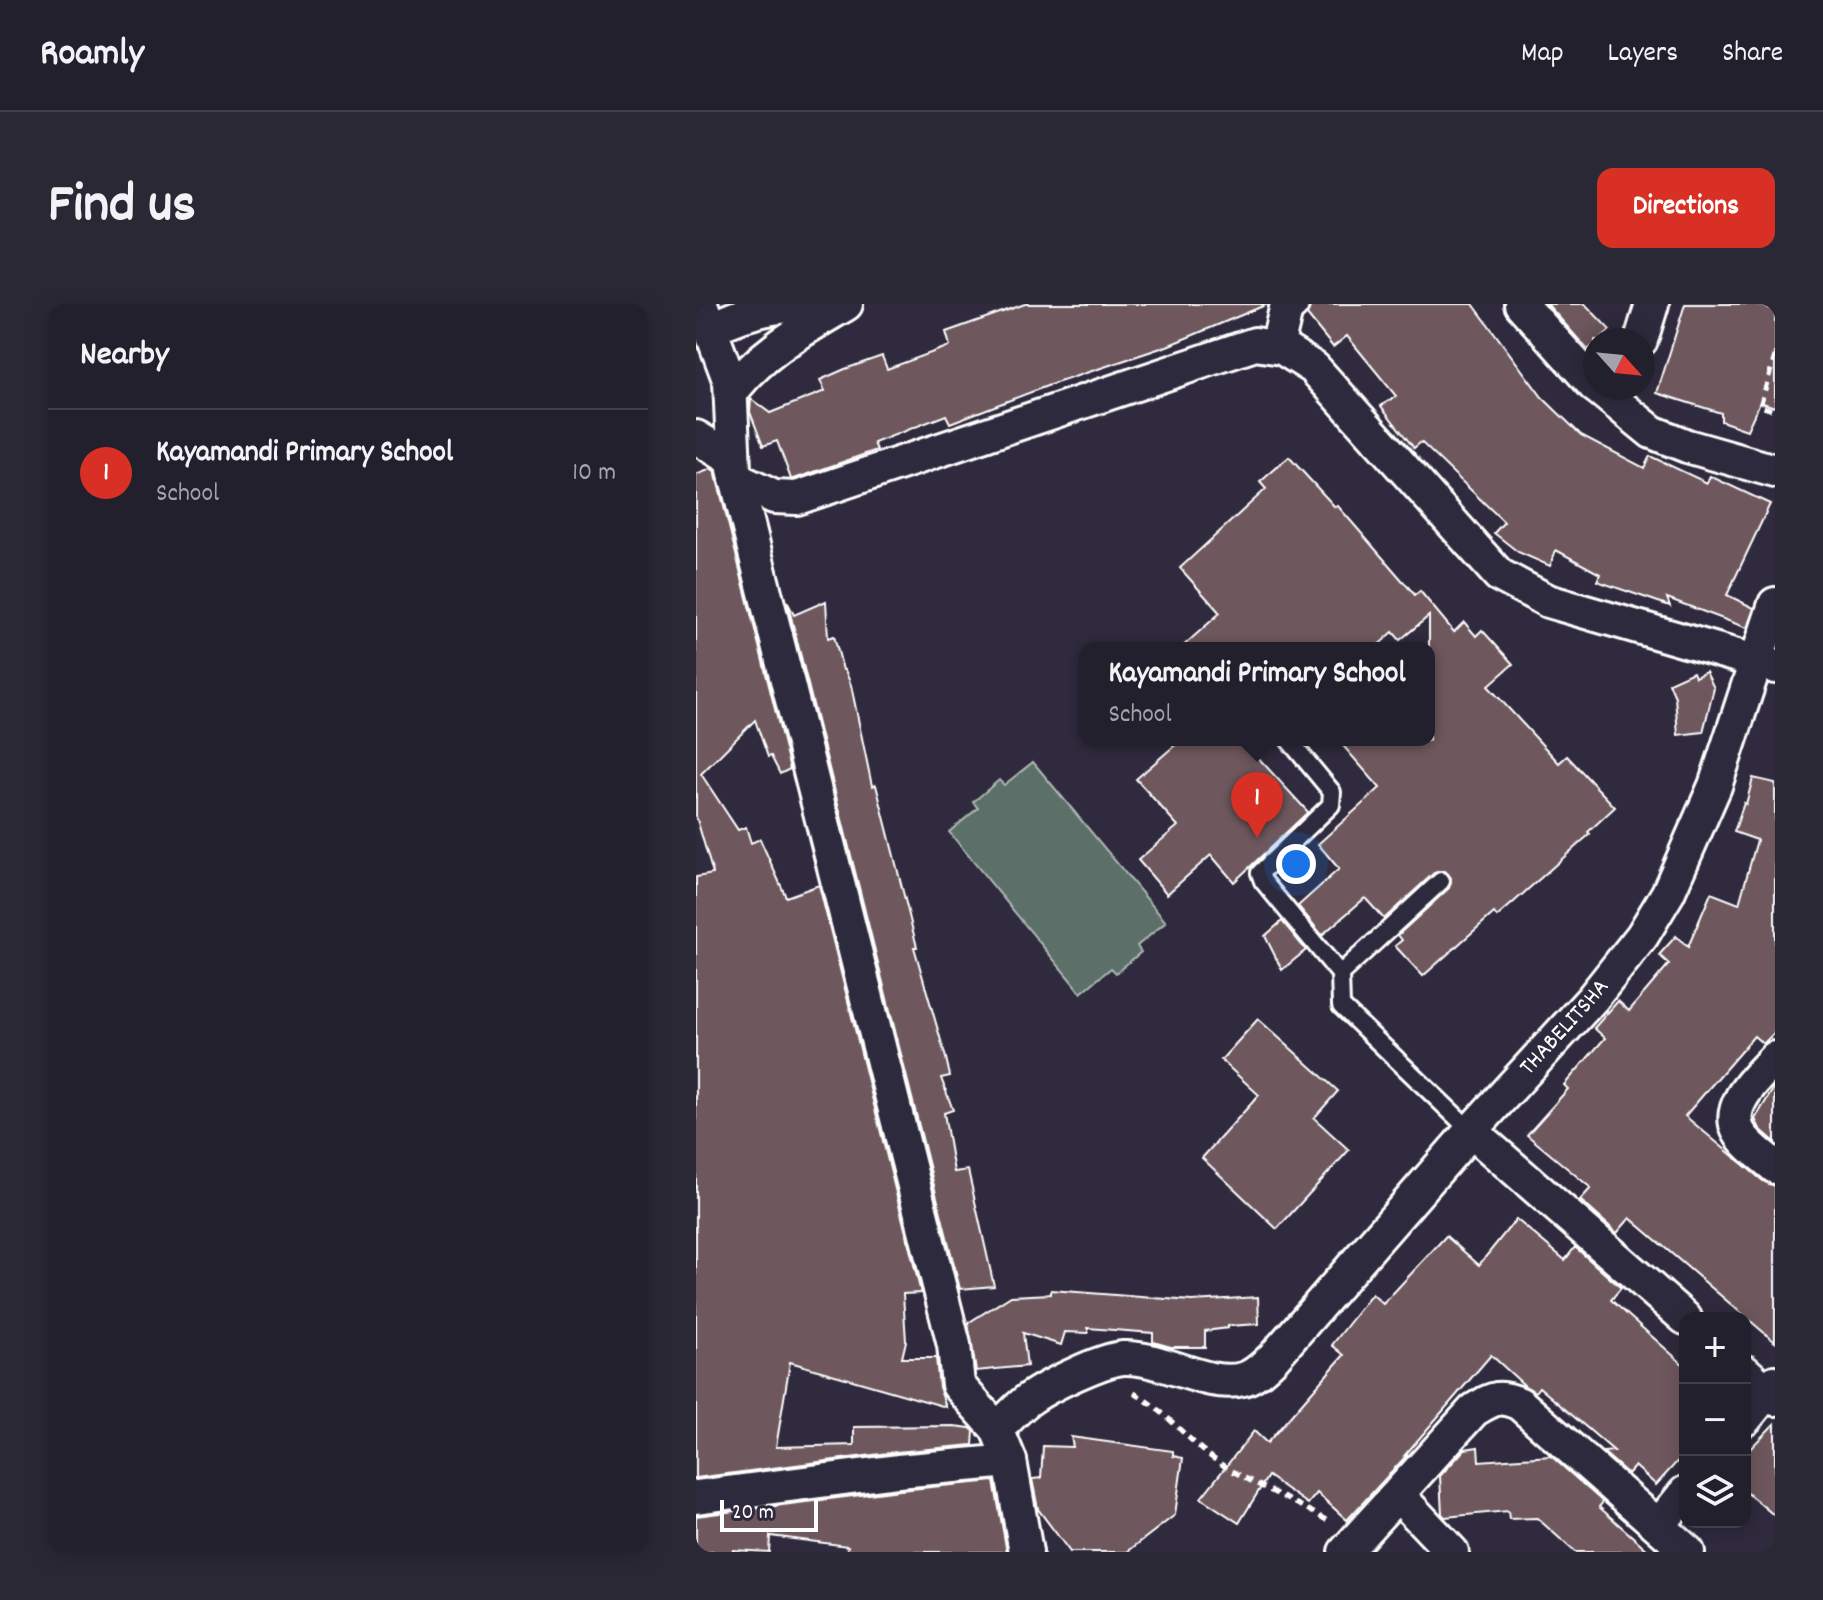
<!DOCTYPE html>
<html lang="en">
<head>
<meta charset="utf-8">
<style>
  body { margin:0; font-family:Dekko,sans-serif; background:#2b2836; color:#f1f3f6 }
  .controls { position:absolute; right:24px; bottom:24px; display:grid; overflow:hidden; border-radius:16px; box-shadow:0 4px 20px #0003 }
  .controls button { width:72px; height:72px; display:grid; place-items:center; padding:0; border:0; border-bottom:2px solid #403e4a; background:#23202e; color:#f1f3f6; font:40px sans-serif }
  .compass { position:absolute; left:887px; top:24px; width:72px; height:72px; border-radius:50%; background:#23202e; box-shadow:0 4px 20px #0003; rotate:117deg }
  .scale { position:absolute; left:24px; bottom:20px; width:98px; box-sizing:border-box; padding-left:8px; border:4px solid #fff; border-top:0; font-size:22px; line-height:28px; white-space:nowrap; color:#fff; -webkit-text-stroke:6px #2f2a3d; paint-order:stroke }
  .you { position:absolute; left:600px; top:560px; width:28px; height:28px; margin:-20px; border:6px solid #fff; border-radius:50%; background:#1a73e8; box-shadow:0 0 0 12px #1a73e833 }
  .badge { display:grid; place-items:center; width:52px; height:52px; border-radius:50%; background:#d93025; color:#fff; font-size:26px; font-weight:700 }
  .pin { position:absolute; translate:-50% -66px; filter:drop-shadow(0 2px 4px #0008) }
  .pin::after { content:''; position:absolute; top:42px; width:28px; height:24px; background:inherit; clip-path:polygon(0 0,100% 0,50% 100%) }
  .popup { position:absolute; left:383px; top:338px; width:356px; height:104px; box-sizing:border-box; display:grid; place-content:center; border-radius:16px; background:#23202e; filter:drop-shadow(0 2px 6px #0005); font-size:26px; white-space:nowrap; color:#a3a3aa }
  .popup b { font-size:30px; color:#f1f3f6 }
  .popup::after { content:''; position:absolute; left:50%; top:100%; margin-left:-16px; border:16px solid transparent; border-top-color:#23202e }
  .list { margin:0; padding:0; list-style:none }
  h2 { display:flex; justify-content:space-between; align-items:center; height:104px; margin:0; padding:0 32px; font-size:34px }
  h2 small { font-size:26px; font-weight:400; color:#a3a3aa }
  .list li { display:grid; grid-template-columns:52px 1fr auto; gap:24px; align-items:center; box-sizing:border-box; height:128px; padding:0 32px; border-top:2px solid #403e4a }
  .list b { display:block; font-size:30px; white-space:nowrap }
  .list p { margin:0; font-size:26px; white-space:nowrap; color:#a3a3aa }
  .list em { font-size:26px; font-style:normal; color:#a3a3aa }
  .icon { flex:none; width:44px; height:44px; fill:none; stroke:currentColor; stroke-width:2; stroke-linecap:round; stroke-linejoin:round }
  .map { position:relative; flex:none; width:1079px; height:1248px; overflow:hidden; border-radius:16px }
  header { display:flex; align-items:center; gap:48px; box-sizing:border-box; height:112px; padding:0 40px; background:#23202e; border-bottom:2px solid #403e4a }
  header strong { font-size:38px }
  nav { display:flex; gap:44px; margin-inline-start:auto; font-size:28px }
  .intro { display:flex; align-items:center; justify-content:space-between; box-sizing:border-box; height:192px; padding:0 48px }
  h1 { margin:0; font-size:56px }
  .button { padding:20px 36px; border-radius:16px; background:#d93025; color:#fff; font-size:28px; font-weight:700 }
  main { display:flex; gap:48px; padding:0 48px }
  aside { flex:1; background:#23202e; border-radius:16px; box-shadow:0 4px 20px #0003 }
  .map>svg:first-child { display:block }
  .green { fill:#5c7069; stroke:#aeb8b4; stroke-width:2 }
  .building { fill:#6e595d; stroke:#fff; stroke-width:2 }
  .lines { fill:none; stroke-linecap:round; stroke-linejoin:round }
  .lane-casing { stroke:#fff; stroke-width:22 }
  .street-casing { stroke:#fff; stroke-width:38 }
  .path { stroke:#fff; stroke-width:5; stroke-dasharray:8 6; stroke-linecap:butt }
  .lane { stroke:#2f2a3d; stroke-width:16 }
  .street { stroke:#2f2a3d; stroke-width:32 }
  .labels { text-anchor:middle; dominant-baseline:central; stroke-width:6; stroke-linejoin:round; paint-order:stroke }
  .street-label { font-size:24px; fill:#fff; stroke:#2f2a3d }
</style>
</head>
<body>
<header>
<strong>Roamly</strong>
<nav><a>Map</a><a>Layers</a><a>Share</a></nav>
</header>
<div class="intro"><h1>Find us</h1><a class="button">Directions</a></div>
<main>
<aside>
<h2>Nearby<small></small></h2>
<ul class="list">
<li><span class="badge">1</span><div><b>Kayamandi Primary School</b><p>School</p></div><em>10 m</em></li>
</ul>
</aside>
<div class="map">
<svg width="1079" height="1248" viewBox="0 0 1079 1248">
  <rect width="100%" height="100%" fill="#2f2a3d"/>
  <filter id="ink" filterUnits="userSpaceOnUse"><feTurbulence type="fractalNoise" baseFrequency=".0125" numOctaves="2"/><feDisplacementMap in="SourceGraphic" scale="16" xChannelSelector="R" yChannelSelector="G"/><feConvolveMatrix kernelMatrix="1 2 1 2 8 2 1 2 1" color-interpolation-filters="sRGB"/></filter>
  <g filter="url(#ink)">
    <polygon class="green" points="337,458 470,618 441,642 445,648 420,669 415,664 385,689 253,528 282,504 277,498 303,476 308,481"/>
    <g class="building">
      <polygon points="329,0 572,0 471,42 351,82 254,119 250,111 178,139 181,146 98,175 95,175 81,137 67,142 54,108 55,95 74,109 129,87 124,76 149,65 186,52 191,65 254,42 250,28"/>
      <polygon points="615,0 777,0 846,93 885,131 948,164 954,152 1011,179 1014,172 1074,200 1031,291 1058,304 1051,324 971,294 974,302 901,277 904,270 860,246 854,262 822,248 798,229 808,218 725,138 718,144 685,102 700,92 651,32 637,43 611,11"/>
      <polygon points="851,0 889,0 914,26 903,36 899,36 899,40 892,46"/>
      <polygon points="989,0 1061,0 1079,6 1079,103 1064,98 1051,126 1025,117 1025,109 961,89"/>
      <polygon points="593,153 639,203 641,201 719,291 724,287 758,328 768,318 780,332 786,326 817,360 792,382 863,459 871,452 919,503 892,528 894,530 801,613 798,609 727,672 699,642 706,636 702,631 753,584 755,574 749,567 738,569 688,615 669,594 626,631 602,602 643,565 622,540 684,484 642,436 733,436 733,312 704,336 697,328 679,344 485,344 524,309 484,264 570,185 564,178"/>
      <polygon points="15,165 19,167 94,465 84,470 75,452 72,453 59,416 5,470 42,526 50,523 55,539 64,535 90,593 123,581 225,989 207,990 210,1037 206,1054 240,1054 243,1083 250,1103 94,1058 80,1143 158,1141 158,1123 258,1122 274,1124 278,1127 277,1141 200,1148 0,1174 0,573 17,570 0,512 0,171"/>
      <polygon points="91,297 98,311 130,297 132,334 138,332 147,366 149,366 155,381 176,482 180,481 221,643 218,643 250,754 254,772 245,774 257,806 248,809 258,868 272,866 298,982 264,985"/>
      <polygon points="997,368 999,373 1010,368 1018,384 1007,428 982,431 979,393 973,379"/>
      <polygon points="485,436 546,436 612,508 538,578 515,551 471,590 442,556 482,522 440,475"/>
      <polygon points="1057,474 1079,479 1079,728 1067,740 1058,732 989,812 1067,877 1079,882 1079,1038 934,914 921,929 884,896 895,884 831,831 872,785 868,781 909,734 898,724 922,697 933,707 973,660 963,651 980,632 992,643 1015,589 1043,600 1061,536 1038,528 1048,499 1050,500"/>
      <polygon points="586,617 610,646 586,666 569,632"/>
      <polygon points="562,715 642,787 618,814 653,846 581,925 506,854 563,791 525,756"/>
      <polygon points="1079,782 1079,838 1064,825 1059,815"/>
      <polygon points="820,915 869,956 879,943 925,984 915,996 989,1062 989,1149 960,1181 939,1162 932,1170 907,1148 918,1147 843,1083 839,1088 829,1082 795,1051 709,1151 712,1150 651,1216 621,1189 612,1200 572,1172 543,1219 505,1194 558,1127 571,1139 648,1051 636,1041 676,990 687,1000 750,932 783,961"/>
      <polygon points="355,986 496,997 562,993 563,1020 532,1022 532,1024 509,1027 509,1043 475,1043 457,1038 457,1029 392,1024 392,1029 369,1028 365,1041 327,1029 331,1062 280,1067 272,1019 315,992 355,990"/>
      <polygon points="1079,1119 1079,1212 1049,1187 1049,1150"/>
      <polygon points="375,1133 477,1147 477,1152 487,1154 479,1211 431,1248 374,1248 342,1205 336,1175 345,1174 347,1142 377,1143"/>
      <polygon points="782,1143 783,1157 855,1152 907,1198 903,1203 954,1248 879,1248 841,1214 813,1215 812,1207 749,1213 746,1210 744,1172 769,1145"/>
      <polygon points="298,1177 311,1248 150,1248 152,1242 74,1232 73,1248 37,1246 37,1248 0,1248 0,1212 204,1186"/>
    </g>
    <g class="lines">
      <defs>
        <g id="lane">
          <polyline points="593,436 636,488 635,501 564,569 567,577 644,670"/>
          <polyline points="745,577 644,670 645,702 775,827"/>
        </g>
        <g id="street">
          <polyline points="5,0 34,78 38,165 258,1041 262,1081 301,1125 314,1157 330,1248"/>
          <polyline points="825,0 899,82"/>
          <path d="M15,25C58,2 92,1 139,0"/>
          <polyline points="945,36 956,0"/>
          <polyline points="581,43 590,5 596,0"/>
          <polyline points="902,84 956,128 991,142 1079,167"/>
          <path d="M35,89C65,48 107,26 150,0"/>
          <polyline points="0,133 36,155"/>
          <polyline points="40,175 78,193 101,194 559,40 586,44 618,64 803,271 852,297 1079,363"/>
          <path d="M1079,754C1063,772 1028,801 1043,828C1050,841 1068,853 1079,863"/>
          <polyline points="775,827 989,1014"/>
          <polyline points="1049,1068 1079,1095"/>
          <polyline points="1049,1115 1079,1078"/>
          <path id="s1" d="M301,1125C311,1116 321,1104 332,1096C351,1082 405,1056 427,1054C466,1052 511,1085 547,1075C559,1072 568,1062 577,1054L775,827L896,695L946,632L972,589L1019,482L1079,300"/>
          <polyline points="703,1192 756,1248"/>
          <polyline points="0,1193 202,1167 314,1157"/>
          <polyline points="963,1221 989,1189"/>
          <path d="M649,1248L778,1106C797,1095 802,1090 824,1100L992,1248"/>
        </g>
      </defs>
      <use href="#lane" class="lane-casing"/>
      <use href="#street" class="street-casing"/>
      <g class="path">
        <polyline points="1079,52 1064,102 1079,107"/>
        <path d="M438,1089C471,1107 493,1139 525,1160C560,1182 600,1197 635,1219"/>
      </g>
      <use href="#lane" class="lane"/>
      <use href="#street" class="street"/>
    </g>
  </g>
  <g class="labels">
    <g class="street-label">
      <text stroke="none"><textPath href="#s1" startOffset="748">THABELITSHA</textPath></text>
    </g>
  </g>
</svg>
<div class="controls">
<button>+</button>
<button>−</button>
<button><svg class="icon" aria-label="layers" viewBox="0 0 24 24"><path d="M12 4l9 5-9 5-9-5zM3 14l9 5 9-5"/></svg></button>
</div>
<svg class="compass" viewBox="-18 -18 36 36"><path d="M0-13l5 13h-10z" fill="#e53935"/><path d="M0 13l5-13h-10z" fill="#a3a3aa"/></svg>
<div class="scale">20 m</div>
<div class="you"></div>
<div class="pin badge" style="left:561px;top:534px">1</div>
<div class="popup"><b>Kayamandi Primary School</b>School</div>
</div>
</main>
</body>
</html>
